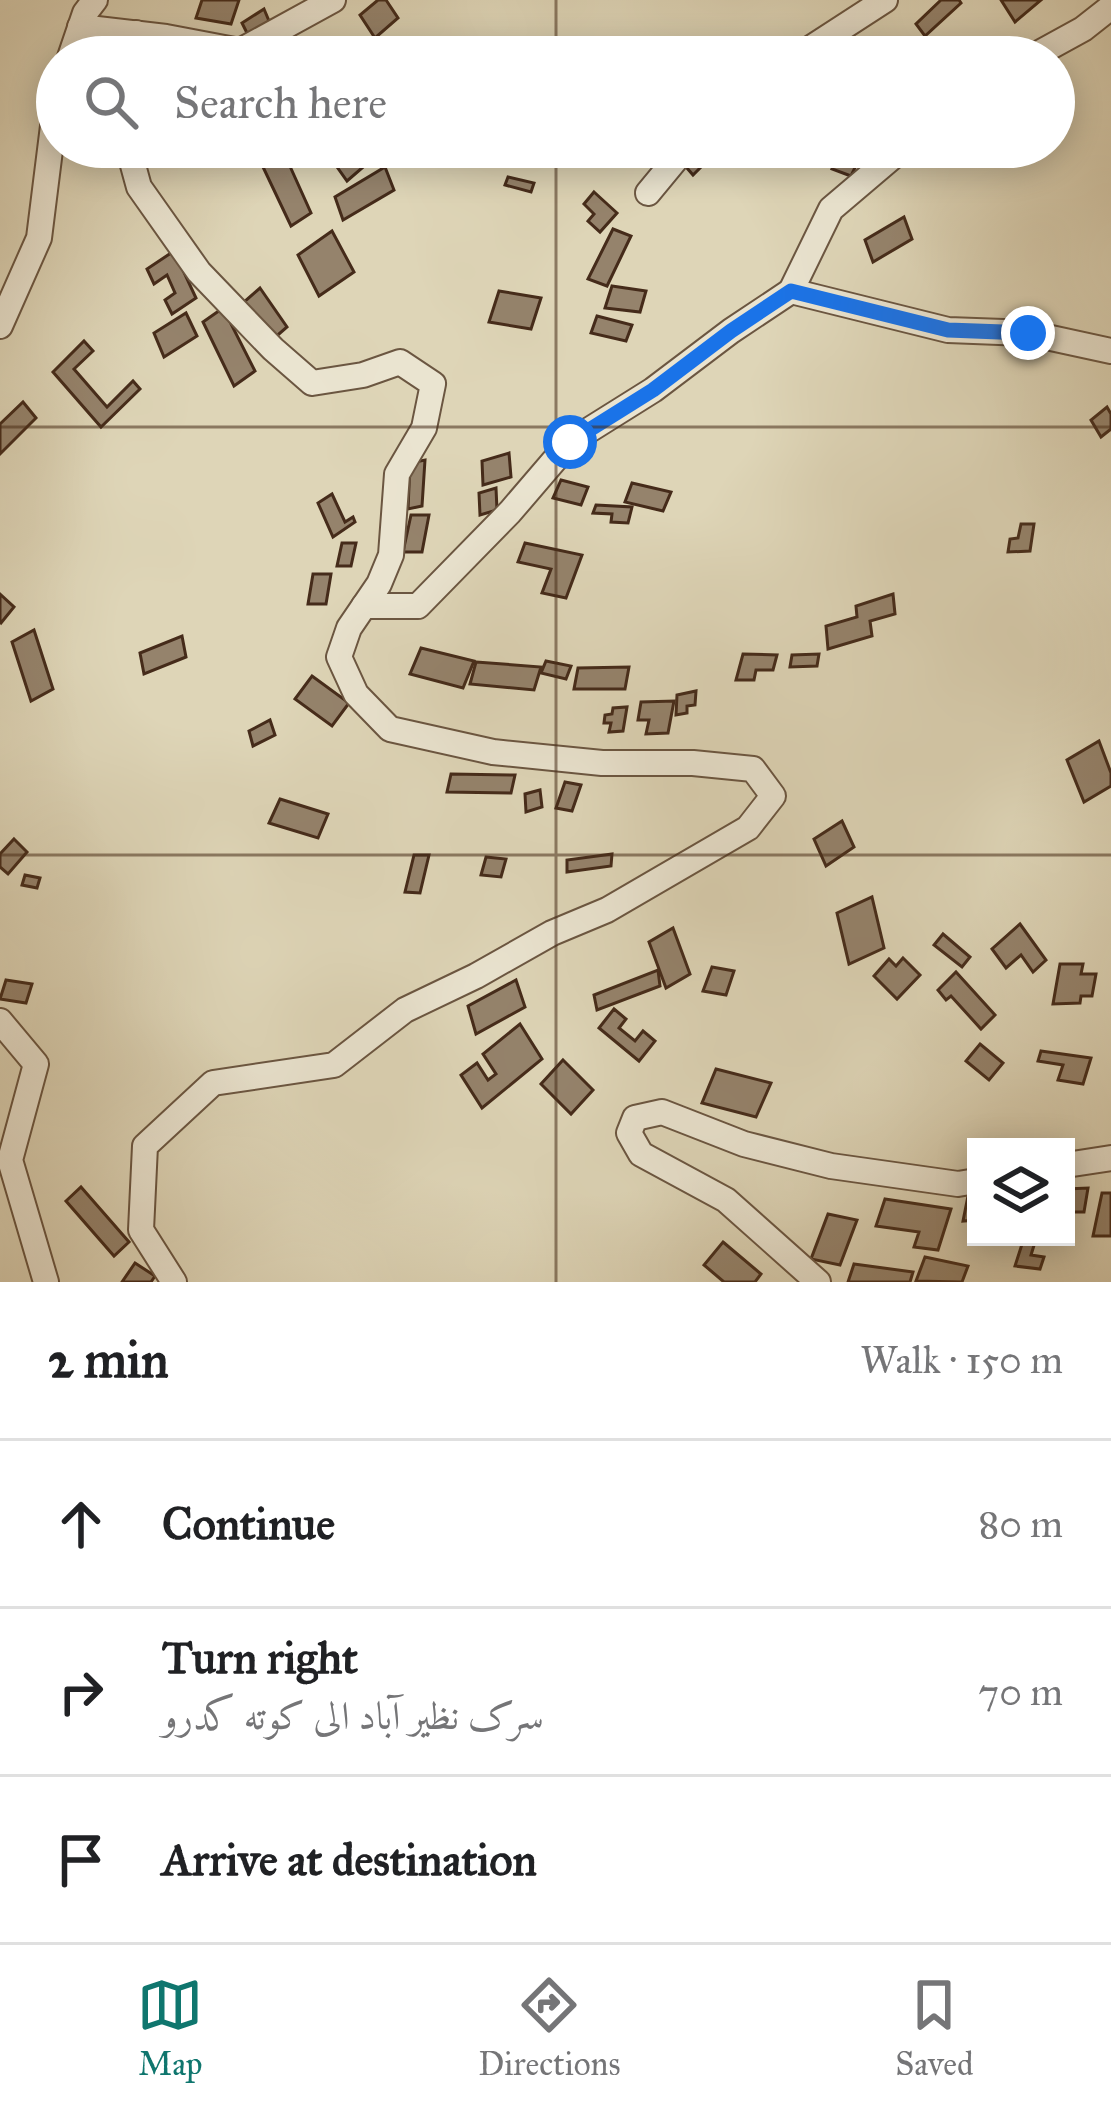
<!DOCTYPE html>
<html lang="en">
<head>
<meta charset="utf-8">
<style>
  body { margin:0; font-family:"IM FELL Great Primer",Amiri,serif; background:#f2f2f2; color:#202124 }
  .controls { position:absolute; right:36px; bottom:36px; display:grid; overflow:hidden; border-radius:0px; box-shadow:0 6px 30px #0003 }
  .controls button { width:108px; height:108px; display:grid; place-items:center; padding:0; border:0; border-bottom:3px solid #e0e0e0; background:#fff; color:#202124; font:60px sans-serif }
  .stop { position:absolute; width:36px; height:36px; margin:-27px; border:9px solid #1a73e8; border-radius:50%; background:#fff }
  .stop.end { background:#1a73e8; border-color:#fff; box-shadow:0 3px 12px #0008 }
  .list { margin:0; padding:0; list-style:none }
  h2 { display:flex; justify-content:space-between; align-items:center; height:156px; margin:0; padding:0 48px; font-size:51px }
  h2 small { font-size:39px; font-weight:400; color:#757577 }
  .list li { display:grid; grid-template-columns:78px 1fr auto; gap:36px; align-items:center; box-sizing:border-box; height:168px; padding:0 48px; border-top:3px solid #e0e0e0 }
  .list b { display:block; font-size:45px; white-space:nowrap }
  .list p { margin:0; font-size:39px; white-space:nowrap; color:#757577 }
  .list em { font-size:39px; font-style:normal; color:#757577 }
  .icon { flex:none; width:66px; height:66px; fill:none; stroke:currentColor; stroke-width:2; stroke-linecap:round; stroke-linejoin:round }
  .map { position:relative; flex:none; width:1111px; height:1282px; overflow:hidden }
  .search { position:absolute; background:#fff; box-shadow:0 6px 30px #0003; left:36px; right:36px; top:36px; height:132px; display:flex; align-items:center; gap:30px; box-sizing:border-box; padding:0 42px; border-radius:66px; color:#757577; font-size:45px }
  .sheet { height:660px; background:#fff }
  nav { display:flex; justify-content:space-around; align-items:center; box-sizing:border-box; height:168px; border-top:3px solid #e0e0e0; background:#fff; font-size:33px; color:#757577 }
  nav a { display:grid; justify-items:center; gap:6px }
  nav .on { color:#0f766e }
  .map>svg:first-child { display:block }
  .building { fill:#95836c; stroke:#452b1a; stroke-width:3 }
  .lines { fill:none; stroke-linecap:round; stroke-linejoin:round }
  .minor-casing { stroke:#6b5641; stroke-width:28 }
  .minor { stroke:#eae4d0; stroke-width:24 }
  .route { stroke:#1a73e8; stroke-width:15 }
  .grid { fill:none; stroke:#452b1a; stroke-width:3; stroke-opacity:0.55 }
</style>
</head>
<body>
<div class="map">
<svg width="1111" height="1282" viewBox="0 0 1111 1282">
  <rect width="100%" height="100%" fill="#ded5b7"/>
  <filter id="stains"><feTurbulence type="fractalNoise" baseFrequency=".00167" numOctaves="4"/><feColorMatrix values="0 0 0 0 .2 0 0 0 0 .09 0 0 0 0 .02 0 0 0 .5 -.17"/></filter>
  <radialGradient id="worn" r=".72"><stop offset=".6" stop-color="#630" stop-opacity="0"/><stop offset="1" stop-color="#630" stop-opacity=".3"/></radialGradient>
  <g class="building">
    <polygon points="202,0 239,0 231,24 196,18"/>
    <polygon points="378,0 386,0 398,18 375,38 360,15"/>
    <polygon points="941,0 959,0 961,3 925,36 916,24"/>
    <polygon points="1001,0 1041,0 1015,22"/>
    <polygon points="264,9 269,21 248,35 242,23"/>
    <polygon points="303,147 359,147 369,162 347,181 325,150 312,161"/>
    <polygon points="696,147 712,147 716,152 693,175 681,161"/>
    <polygon points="841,150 860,157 851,176 832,169"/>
    <polygon points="284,153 311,213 291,226 263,167"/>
    <polygon points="385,167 394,190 343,220 335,197"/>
    <polygon points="508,177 534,183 531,192 505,185"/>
    <polygon points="594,192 617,213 600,232 588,221 594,214 584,204"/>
    <polygon points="904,217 912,239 873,262 865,240"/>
    <polygon points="613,229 631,236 607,286 588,279"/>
    <polygon points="332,231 354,272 319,296 298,255"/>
    <polygon points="174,251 196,298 172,314 165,300 175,293 167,275 154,284 147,269"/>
    <polygon points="612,286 646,291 640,312 605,308"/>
    <polygon points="260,288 287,327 271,341 244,302"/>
    <polygon points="499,291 541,298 531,329 489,322"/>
    <polygon points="223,308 255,371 234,386 203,322"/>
    <polygon points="186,313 197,336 164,357 154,333"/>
    <polygon points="597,316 632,325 626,341 591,333"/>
    <polygon points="84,341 93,351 74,369 107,407 133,381 140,389 101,427 53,372"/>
    <polygon points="23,402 36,418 0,454 0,424"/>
    <polygon points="1107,407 1111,414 1111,429 1101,437 1091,420"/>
    <polygon points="509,453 511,477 483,485 482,461"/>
    <polygon points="425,460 422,506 408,509 410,463"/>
    <polygon points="561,480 588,487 581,505 553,498"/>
    <polygon points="632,483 671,492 663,511 625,502"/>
    <polygon points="496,488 497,510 480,515 479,493"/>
    <polygon points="332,494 345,522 353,517 355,522 333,537 318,503"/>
    <polygon points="596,505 632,507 628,523 611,522 612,514 593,513"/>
    <polygon points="411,515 429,515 422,552 403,552"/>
    <polygon points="1021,524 1034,524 1030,551 1008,552 1010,539 1018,538"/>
    <polygon points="342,543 356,543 351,566 337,566"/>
    <polygon points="525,543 582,555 566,598 542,593 551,569 518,562"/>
    <polygon points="313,574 331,574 326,604 308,604"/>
    <polygon points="0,594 14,607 1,623 0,622"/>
    <polygon points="893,594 895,614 870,621 872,636 828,649 826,626 857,617 856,606"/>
    <polygon points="34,630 53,689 31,701 12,642"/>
    <polygon points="182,636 186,657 144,674 140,653"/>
    <polygon points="421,648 474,661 463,688 410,674"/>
    <polygon points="743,654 777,655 773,670 756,670 754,680 736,680"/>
    <polygon points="819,654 817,666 790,667 792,655"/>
    <polygon points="546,661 571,666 566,679 541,673"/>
    <polygon points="476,662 541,667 534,690 470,684"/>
    <polygon points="629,667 625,689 574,689 578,668"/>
    <polygon points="312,676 349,703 332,726 295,699"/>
    <polygon points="696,691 695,705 687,706 687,713 676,715 677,695"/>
    <polygon points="674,701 668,733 646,734 649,720 638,720 641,702"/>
    <polygon points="627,707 623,731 609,732 611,723 604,723 605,715 612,714 613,708"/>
    <polygon points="270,720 275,735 253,746 249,731"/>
    <polygon points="1099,741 1111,773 1111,786 1084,802 1067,760"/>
    <polygon points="451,774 515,775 511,793 447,792"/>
    <polygon points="565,782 581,785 572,811 556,808"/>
    <polygon points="540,790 542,807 526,812 525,794"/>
    <polygon points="280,799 328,814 318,838 269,823"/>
    <polygon points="842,821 854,847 826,866 814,839"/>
    <polygon points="14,839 27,852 8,874 0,867 0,854"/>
    <polygon points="612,854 611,866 567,872 567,860"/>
    <polygon points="414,855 429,855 420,893 405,892"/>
    <polygon points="486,857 506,859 501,877 481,875"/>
    <polygon points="25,875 40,878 37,888 22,885"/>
    <polygon points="872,897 884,948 849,964 837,913"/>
    <polygon points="1020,924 1046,960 1033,972 1021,955 1006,968 992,949"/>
    <polygon points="673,928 690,974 666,988 649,942"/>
    <polygon points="943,934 970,957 962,967 934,945"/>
    <polygon points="903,958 920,975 897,999 874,976 889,959 896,966"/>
    <polygon points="1060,964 1083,964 1081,974 1096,974 1092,996 1081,996 1080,1003 1053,1004"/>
    <polygon points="712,967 734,971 726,995 703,991"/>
    <polygon points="658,970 660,986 597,1010 594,995"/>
    <polygon points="956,972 995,1015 981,1029 951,996 946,1000 938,990"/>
    <polygon points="6,980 32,984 26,1003 0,999"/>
    <polygon points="516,980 525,1007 476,1034 468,1006"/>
    <polygon points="614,1009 626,1019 619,1028 635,1041 643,1031 655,1041 639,1061 599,1028"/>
    <polygon points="520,1024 542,1059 482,1108 461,1075 477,1063 488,1080 496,1074 483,1054"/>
    <polygon points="980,1044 1003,1063 989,1080 966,1061"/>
    <polygon points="1041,1051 1091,1058 1083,1084 1058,1080 1063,1065 1038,1061"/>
    <polygon points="563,1060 593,1090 571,1114 541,1084"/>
    <polygon points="716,1069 771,1083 756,1117 702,1103"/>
    <polygon points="81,1187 129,1242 114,1256 66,1201"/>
    <polygon points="1088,1188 1084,1212 1066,1212 1066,1189"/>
    <polygon points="1102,1193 1111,1193 1111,1236 1093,1236"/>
    <polygon points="968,1196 976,1196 976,1220 963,1221"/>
    <polygon points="885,1199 951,1209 938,1250 914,1247 919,1232 876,1226"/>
    <polygon points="828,1214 857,1220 840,1265 811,1259"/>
    <polygon points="1023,1241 1035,1242 1031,1255 1044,1257 1040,1269 1015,1266"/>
    <polygon points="723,1242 761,1274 755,1282 724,1282 704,1265"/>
    <polygon points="925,1257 968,1266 962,1282 916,1281"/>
    <polygon points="135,1263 155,1276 151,1282 122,1282"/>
    <polygon points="854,1264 913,1272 910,1282 848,1282"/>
  </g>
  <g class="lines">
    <defs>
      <g id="minor">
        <polyline points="80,27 166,37 240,51 333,0"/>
        <polyline points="70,57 85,13 95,0"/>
        <polyline points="130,57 136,33"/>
        <polyline points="797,57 885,0"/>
        <polyline points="1032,57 1083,29 1111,7"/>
        <polyline points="128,147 139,187 199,272 273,349 312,383 363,375 400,362 433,384 424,428 397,474 391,555 379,584 349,628 339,657 356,694 390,729 493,752 602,763 693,763 753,769 773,796 748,828 607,910 552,933 476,976 405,1010 334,1065 213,1083 145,1146 141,1230 174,1282"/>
        <polyline points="904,147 831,209 791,291 948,330 1028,333 1111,351"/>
        <polyline points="648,193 686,147"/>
        <polyline points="0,326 39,238 57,94"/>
        <polyline points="364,606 418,606 510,512 570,442 653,390 731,331 791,291"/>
        <polyline points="0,1021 36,1064 10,1160 46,1282"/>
        <polyline points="1066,1165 1111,1158"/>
        <polyline points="818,1282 726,1200 641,1154 629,1133 635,1118 662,1112 744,1144 831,1166 958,1184 976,1181"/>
      </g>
    </defs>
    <use href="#minor" class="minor-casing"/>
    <use href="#minor" class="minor"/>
  </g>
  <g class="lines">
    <polyline class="route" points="570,442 653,390 731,331 791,291 948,330 1028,333"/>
  </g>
  <path class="grid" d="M556,0V57M556,147V1282M0,427H1111M0,855H1111"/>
  <rect width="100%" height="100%" filter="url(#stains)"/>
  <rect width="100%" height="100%" fill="url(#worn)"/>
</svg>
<div class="controls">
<button><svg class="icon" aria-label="layers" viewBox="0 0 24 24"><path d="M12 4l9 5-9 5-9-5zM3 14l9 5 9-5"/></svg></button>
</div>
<div class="stop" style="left:570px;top:442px"></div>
<div class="stop end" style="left:1028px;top:333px"></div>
<div class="search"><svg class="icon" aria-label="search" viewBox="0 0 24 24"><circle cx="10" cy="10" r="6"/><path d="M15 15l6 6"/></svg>Search here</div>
</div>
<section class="sheet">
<h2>2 min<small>Walk · 150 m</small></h2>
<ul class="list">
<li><svg class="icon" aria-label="ahead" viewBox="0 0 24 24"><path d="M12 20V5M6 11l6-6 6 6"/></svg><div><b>Continue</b></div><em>80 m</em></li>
<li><svg class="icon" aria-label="right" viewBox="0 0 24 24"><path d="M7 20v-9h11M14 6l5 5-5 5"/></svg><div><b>Turn right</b><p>سرک نظیر آباد الی کوته کدرو</p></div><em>70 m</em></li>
<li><svg class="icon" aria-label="arrive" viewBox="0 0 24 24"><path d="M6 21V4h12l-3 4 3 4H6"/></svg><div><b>Arrive at destination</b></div></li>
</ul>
</section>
<nav>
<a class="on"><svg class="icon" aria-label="map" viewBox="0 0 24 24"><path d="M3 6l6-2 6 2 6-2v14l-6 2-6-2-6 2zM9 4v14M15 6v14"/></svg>Map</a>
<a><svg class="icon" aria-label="directions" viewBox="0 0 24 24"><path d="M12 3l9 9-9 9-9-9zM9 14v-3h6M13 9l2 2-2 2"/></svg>Directions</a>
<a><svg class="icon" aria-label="saved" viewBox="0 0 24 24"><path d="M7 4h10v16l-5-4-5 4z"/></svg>Saved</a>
</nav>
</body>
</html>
